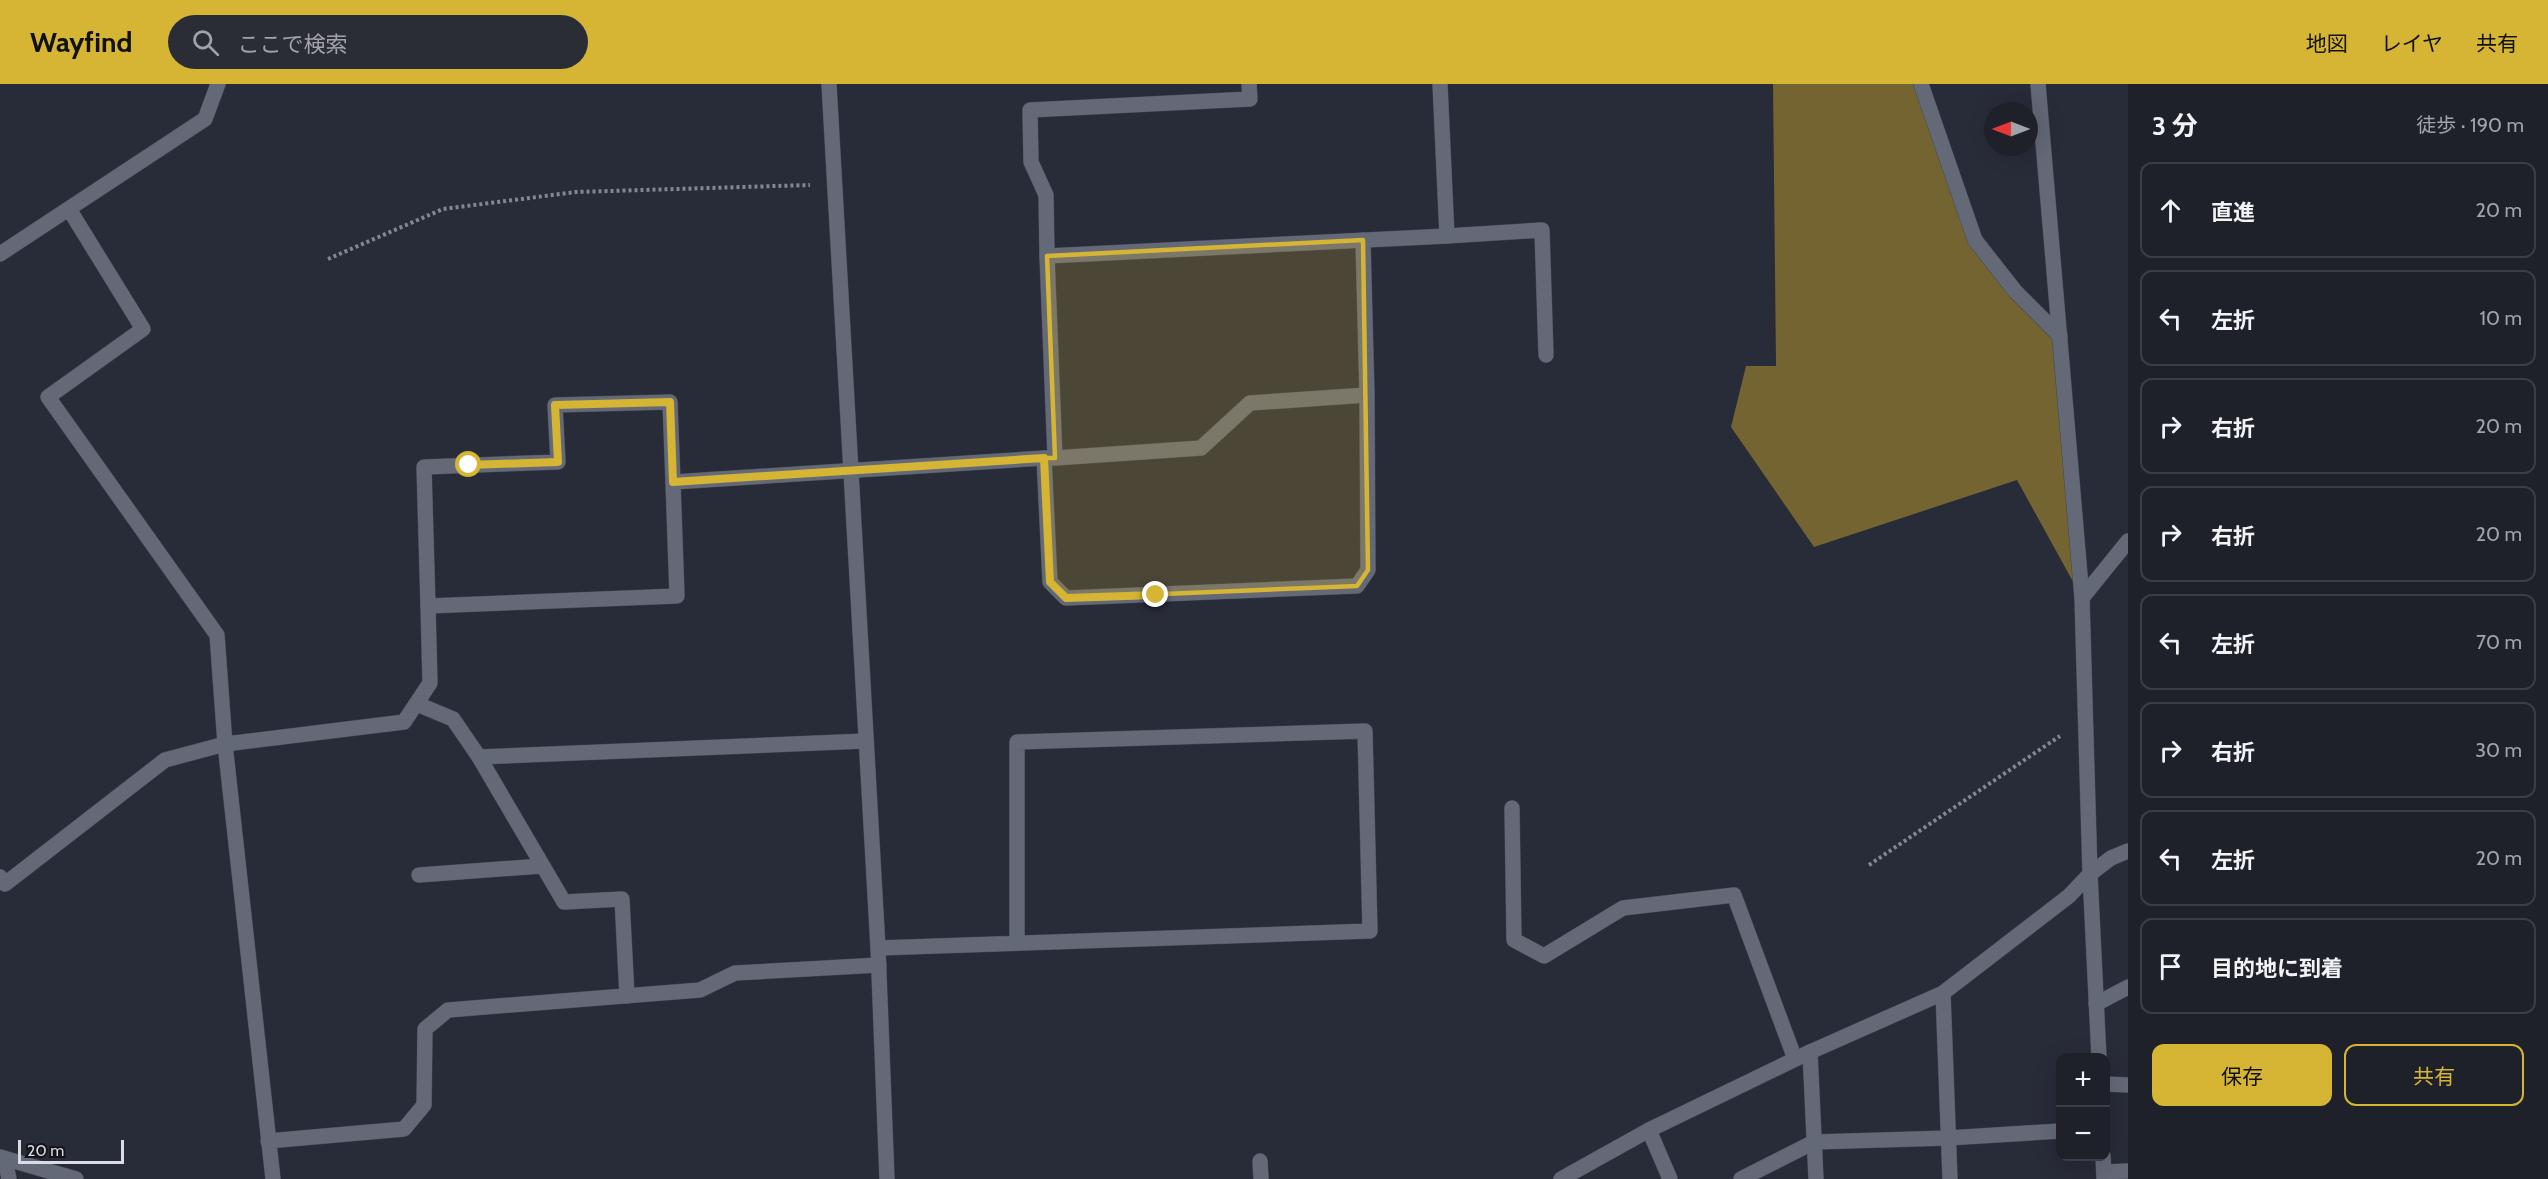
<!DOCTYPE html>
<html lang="ja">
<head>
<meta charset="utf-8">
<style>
  body { margin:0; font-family:Cabin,"Noto Sans JP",sans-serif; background:#2b2d36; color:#f1f3f6 }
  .controls { position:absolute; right:18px; bottom:18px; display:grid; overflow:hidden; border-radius:12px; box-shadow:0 6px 24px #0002 }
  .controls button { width:54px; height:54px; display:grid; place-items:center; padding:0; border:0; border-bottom:2px solid #3c3e47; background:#1e202a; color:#f1f3f6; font:30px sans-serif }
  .compass { position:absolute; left:1984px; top:18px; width:54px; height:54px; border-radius:50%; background:#1e202a; box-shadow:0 6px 24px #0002; rotate:270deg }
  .scale { position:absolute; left:18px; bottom:15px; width:106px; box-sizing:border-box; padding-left:6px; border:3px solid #d9dce4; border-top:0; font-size:16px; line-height:21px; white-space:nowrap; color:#d9dce4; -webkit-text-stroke:4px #12141a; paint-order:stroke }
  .stop { position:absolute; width:18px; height:18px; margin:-14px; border:4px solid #d6b534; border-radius:50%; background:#fff }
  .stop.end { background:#d6b534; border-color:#fff; box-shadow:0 2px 6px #0008 }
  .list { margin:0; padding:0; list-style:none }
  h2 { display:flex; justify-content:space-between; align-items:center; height:78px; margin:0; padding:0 24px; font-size:26px }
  h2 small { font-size:20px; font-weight:400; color:#a1a3a8 }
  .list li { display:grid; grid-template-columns:39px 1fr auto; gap:18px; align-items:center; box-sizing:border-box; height:96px; margin:0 12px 12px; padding:0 12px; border:2px solid #3c3e47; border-radius:12px }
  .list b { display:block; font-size:22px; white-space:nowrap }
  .list em { font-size:20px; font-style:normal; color:#a1a3a8 }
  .actions { display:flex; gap:12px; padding:18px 24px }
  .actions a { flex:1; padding:14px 0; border:2px solid #d6b534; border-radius:12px; text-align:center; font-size:21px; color:#d6b534 }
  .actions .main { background:#d6b534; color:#111 }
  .icon { flex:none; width:33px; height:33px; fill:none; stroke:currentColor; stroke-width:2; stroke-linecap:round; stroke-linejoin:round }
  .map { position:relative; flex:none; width:2128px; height:1095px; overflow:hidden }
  header { display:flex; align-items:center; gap:36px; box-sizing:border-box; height:84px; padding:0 30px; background:#d6b534; color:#111 }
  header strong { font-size:28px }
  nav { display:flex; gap:33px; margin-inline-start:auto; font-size:21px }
  .search { width:420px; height:54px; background:#2b2d36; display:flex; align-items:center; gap:15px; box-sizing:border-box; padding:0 21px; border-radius:33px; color:#a1a3a8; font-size:22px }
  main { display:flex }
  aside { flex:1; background:#1e202a }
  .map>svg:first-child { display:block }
  .forest { fill:#736431 }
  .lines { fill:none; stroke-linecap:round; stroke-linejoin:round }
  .lane-casing { stroke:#454852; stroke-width:16 }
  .street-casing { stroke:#454852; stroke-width:16 }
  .path { stroke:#848792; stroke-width:4; stroke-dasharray:3 3; stroke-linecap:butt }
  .lane { stroke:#646977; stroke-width:15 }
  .street { stroke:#646977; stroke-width:15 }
  .route { stroke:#d6b534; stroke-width:8 }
  .marked { fill:#d6b534; fill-opacity:0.2; stroke:#d6b534; stroke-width:4.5; stroke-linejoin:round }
</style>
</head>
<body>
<header>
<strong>Wayfind</strong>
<div class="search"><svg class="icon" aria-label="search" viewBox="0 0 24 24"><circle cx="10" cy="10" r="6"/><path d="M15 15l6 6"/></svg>ここで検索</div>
<nav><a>地図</a><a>レイヤ</a><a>共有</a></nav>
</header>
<main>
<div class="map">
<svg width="2128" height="1095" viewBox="0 0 2128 1095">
  <rect width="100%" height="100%" fill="#282b38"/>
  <polygon class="forest" points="1773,0 1921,0 1975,156 2060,252 2082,514 2017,396 1814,463 1731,343 1746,282 1776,282"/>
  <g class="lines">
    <defs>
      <g id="lane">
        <polyline points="2096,920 2128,903"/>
        <polyline points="2104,1088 2128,1087"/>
      </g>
      <g id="street">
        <polyline points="829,0 878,864 887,1095"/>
        <polyline points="1249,0 1250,15 1030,26 1031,78 1046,111 1047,172 1447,152"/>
        <polyline points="1440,0 1447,152 1542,146 1546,271"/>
        <polyline points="1921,0 1975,156 2015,207 2060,252"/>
        <polyline points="2038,0 2082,514 2090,790 2099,974"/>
        <polyline points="69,125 143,245 48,313 217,551 225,660 404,638 430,599 428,522 677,512 673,398 1044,374"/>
        <polyline points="0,170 205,35 218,0"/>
        <polyline points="1047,172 1055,374 1201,364 1250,319 1367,311 1363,156"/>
        <polyline points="1053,374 1044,374 1050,498 1066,514 1357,502 1368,486 1367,311"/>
        <polyline points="2082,514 2128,457"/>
        <polyline points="428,522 424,383 558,378 555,321 670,318 673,398"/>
        <polyline points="417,620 453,635 479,673"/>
        <polyline points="1512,724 1514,856 1544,872 1623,824 1734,811 1795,975"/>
        <polyline points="419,791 542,782"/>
        <polyline points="0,793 5,800 165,676 225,660 273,1095"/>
        <polyline points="878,864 1370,847 1365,647 1017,658 1017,859"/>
        <polyline points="1943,909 1950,1095"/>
        <polyline points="627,912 622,815 564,818 479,673 866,657"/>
        <polyline points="1810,968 1816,1095"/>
        <polyline points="2106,1000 2128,1001"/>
        <polyline points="1649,1046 1670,1095"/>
        <polyline points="268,1057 404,1045 424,1021 425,945 448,926 700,906 735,889 879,881"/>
        <polyline points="2103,1072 2104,1095"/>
        <polyline points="0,1073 76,1095"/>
        <polyline points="5,1075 9,1095"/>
        <polyline points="1260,1077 1261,1095"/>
        <polyline points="1561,1095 1649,1046 1810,968 1943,909 2069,812 2090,790 2111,774 2128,767"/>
        <polyline points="1741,1095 1814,1058 1948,1054 2060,1047"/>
      </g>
    </defs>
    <use href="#lane" class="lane-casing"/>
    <use href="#street" class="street-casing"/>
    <g class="path">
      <polyline points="328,175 443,125 576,108 810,101"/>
      <polyline points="1869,781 2060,652"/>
    </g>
    <use href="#lane" class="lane"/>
    <use href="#street" class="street"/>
  </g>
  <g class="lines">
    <polyline class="route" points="469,381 558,378 555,321 670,318 673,398 1044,374 1050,498 1066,514 1156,511"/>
  </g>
  <path class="marked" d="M1363,156L1368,486L1357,502L1066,514L1050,498L1044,374H1055L1047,172Z"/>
</svg>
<div class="controls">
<button>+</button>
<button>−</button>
</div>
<svg class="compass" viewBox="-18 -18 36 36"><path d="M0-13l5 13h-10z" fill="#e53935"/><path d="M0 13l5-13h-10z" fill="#a1a3a8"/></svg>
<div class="scale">20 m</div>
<div class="stop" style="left:469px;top:381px"></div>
<div class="stop end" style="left:1156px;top:511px"></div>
</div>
<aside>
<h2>3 分<small>徒歩 · 190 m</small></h2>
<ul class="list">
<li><svg class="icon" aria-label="ahead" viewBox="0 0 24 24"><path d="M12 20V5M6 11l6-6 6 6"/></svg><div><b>直進</b></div><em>20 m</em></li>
<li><svg class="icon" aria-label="left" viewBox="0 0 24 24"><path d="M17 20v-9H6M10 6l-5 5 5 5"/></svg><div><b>左折</b></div><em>10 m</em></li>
<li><svg class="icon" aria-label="right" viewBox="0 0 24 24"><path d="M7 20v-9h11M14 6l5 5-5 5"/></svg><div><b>右折</b></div><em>20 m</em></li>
<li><svg class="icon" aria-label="right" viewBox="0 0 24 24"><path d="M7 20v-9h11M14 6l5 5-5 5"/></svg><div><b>右折</b></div><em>20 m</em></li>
<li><svg class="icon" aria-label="left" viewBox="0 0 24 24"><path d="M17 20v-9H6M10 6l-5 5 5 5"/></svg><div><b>左折</b></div><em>70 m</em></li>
<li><svg class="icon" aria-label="right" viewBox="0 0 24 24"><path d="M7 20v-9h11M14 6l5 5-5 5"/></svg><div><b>右折</b></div><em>30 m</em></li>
<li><svg class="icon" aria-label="left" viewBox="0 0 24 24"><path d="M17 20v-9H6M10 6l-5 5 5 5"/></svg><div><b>左折</b></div><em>20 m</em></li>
<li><svg class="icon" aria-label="arrive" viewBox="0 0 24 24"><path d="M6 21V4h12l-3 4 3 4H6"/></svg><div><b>目的地に到着</b></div></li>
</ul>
<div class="actions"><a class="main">保存</a><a>共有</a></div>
</aside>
</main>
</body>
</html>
